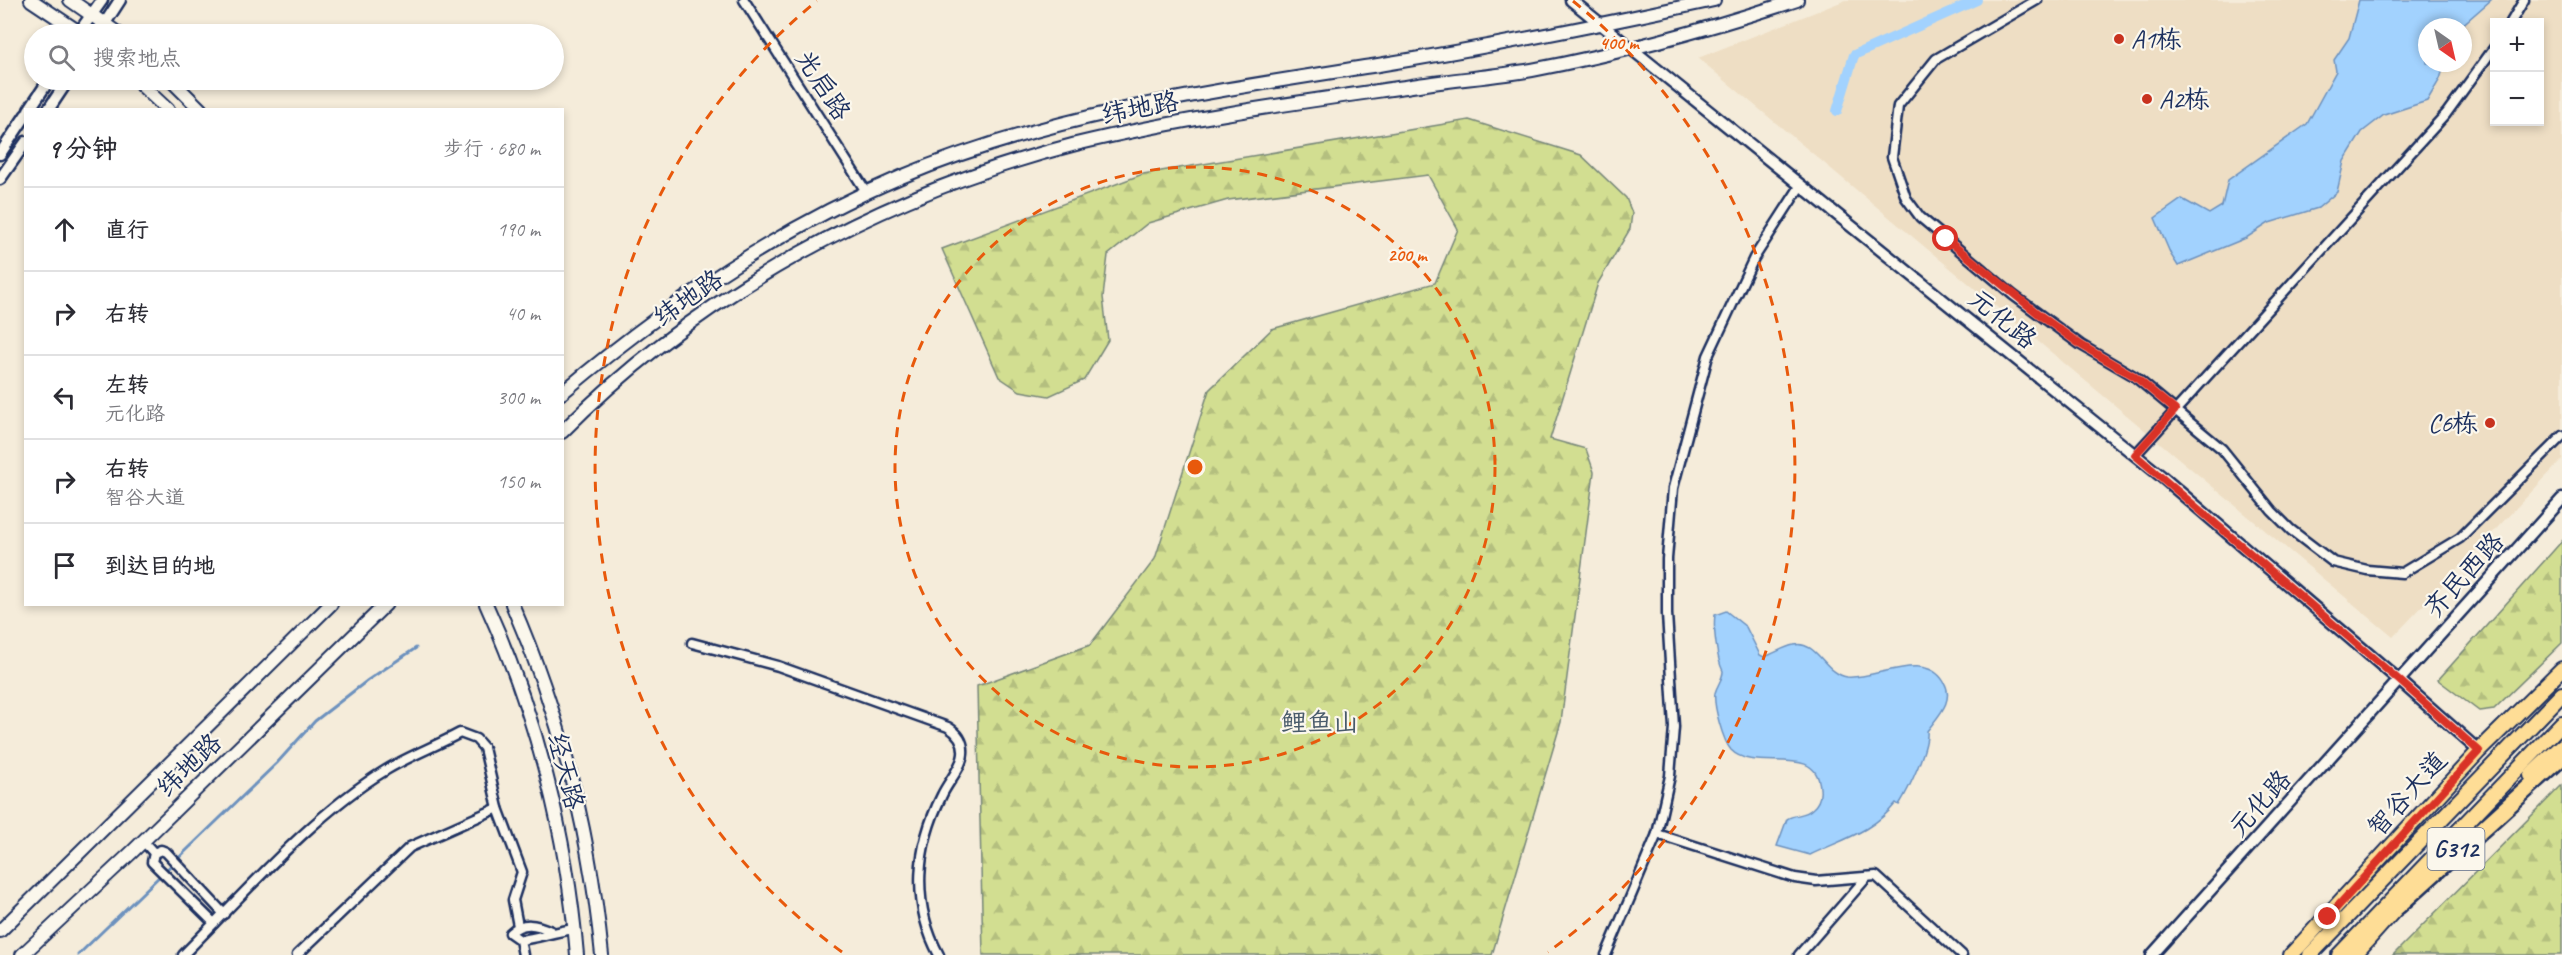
<!DOCTYPE html>
<html lang="zh">
<head>
<meta charset="utf-8">
<style>
  body { margin:0; font-family:Caveat,"LXGW WenKai TC",sans-serif; background:#f2f2f3; color:#2b2b33 }
  .controls { position:absolute; right:18px; top:18px; display:grid; overflow:hidden; border-radius:0px; box-shadow:0 3px 9px #0003 }
  .controls button { width:54px; height:54px; display:grid; place-items:center; padding:0; border:0; border-bottom:2px solid #e1e1e2; background:#fff; color:#2b2b33; font:30px sans-serif }
  .compass { position:absolute; left:2418px; top:18px; width:54px; height:54px; border-radius:50%; background:#fff; box-shadow:0 3px 9px #0003; rotate:146deg }
  .stop { position:absolute; width:18px; height:18px; margin:-14px; border:4px solid #d93025; border-radius:50%; background:#fff }
  .stop.end { background:#d93025; border-color:#fff; box-shadow:0 2px 6px #0008 }
  .list { margin:0; padding:0; list-style:none }
  h2 { display:flex; justify-content:space-between; align-items:center; height:78px; margin:0; padding:0 24px; font-size:26px }
  h2 small { font-size:20px; font-weight:400; color:#7c7c81 }
  .list li { display:grid; grid-template-columns:39px 1fr auto; gap:18px; align-items:center; box-sizing:border-box; height:84px; padding:0 24px; border-top:2px solid #e1e1e2 }
  .list b { display:block; font-size:22px; white-space:nowrap }
  .list p { margin:0; font-size:20px; white-space:nowrap; color:#7c7c81 }
  .list em { font-size:20px; font-style:normal; color:#7c7c81 }
  .icon { flex:none; width:33px; height:33px; fill:none; stroke:currentColor; stroke-width:2; stroke-linecap:round; stroke-linejoin:round }
  .map { position:relative; flex:none; width:2562px; height:955px; overflow:hidden }
  .search { position:absolute; background:#fff; box-shadow:0 3px 9px #0003; left:24px; top:24px; width:540px; height:66px; display:flex; align-items:center; gap:15px; box-sizing:border-box; padding:0 21px; border-radius:33px; color:#7c7c81; font-size:22px }
  .panel { position:absolute; background:#fff; box-shadow:0 3px 9px #0003; left:24px; top:108px; width:540px; height:498px; border-radius:0px }
  .map>svg:first-child { display:block }
  .built { fill:#eedec4; fill-rule:evenodd }
  .forest { fill:url(#forest-firs); stroke:#768678; stroke-width:1.5 }
  .water { fill:#a2d2fe; stroke:#6c91be; stroke-width:1.5 }
  .lines { fill:none; stroke-linecap:round; stroke-linejoin:round }
  .stream { stroke:#6c91be; stroke-width:3 }
  .canal { stroke:#a2d2fe; stroke-width:10 }
  .minor-casing { stroke:#1b2f5e; stroke-width:13 }
  .tertiary-casing { stroke:#1b2f5e; stroke-width:15 }
  .secondary-casing { stroke:#1b2f5e; stroke-width:16 }
  .primary-casing { stroke:#1b2f5e; stroke-width:18 }
  .trunk-casing { stroke:#1b2f5e; stroke-width:18 }
  .motorway-casing { stroke:#1b2f5e; stroke-width:20 }
  .minor { stroke:#fbf7ec; stroke-width:8 }
  .tertiary { stroke:#fbf7ec; stroke-width:10 }
  .secondary { stroke:#fbf7ec; stroke-width:12 }
  .primary { stroke:#fedd96; stroke-width:14 }
  .trunk { stroke:#fedd96; stroke-width:14 }
  .motorway { stroke:#fedd96; stroke-width:15 }
  .route { stroke:#d93025; stroke-width:8 }
  .ring { fill:none; stroke:#e8590c; stroke-width:3; stroke-dasharray:10 8 }
  .poi-dot { fill:#c8321e; stroke:#fbf7ec; stroke-width:2 }
  .labels { text-anchor:middle; dominant-baseline:central; stroke-width:4.5; stroke-linejoin:round; paint-order:stroke }
  .shield { fill:#fbf7ec; stroke:#5e6b89; stroke-width:1.5 }
  .shield-label { font-size:24px; font-weight:bold; fill:#1b2f5e }
  .poi-label { font-size:26px; fill:#1b2f5e; stroke:#fbf7ec; text-anchor:start }
  .street-label { font-size:26px; fill:#1b2f5e; stroke:#fbf7ec }
  .park-label { font-size:26px; fill:#495b6b; stroke:#fbf7ec }
  .centre { fill:#e8590c; stroke:#fbf7ec; stroke-width:3 }
  .ring-label { font-size:18px; text-anchor:middle; font-weight:bold; fill:#e8590c; stroke:#fbf7ec; stroke-width:4.5; stroke-linejoin:round; paint-order:stroke }
</style>
</head>
<body>
<div class="map">
<svg width="2562" height="955" viewBox="0 0 2562 955">
  <defs>
    <pattern id="forest-firs" width="22" height="20" patternUnits="userSpaceOnUse" patternTransform="scale(1.5)"><rect width="22" height="20" fill="#d2de91"/><path d="M5 1l3.5 6h-7zM16 11l3.5 6h-7z" fill="#b4bf7f"/></pattern>
  </defs>
  <rect width="100%" height="100%" fill="#f5ecda"/>
  <filter id="ink" filterUnits="userSpaceOnUse"><feTurbulence type="fractalNoise" baseFrequency=".0167" numOctaves="2"/><feDisplacementMap in="SourceGraphic" scale="12" xChannelSelector="R" yChannelSelector="G"/><feConvolveMatrix kernelMatrix="1 2 1 2 8 2 1 2 1" color-interpolation-filters="sRGB"/></filter>
  <g filter="url(#ink)">
    <path class="built" d="M1846,0H2562V460L2393,637L1698,58ZM2494,22H2540V122H2494ZM2427,27H2463V63H2427Z"/>
    <g class="forest">
      <polygon points="1469,120 1581,155 1626,198 1632,213 1630,229 1598,283 1550,439 1586,449 1594,472 1561,722 1492,955 983,955 977,686 1090,645 1155,559 1209,390 1272,329 1435,283 1458,229 1428,175 1228,200 1148,223 1108,255 1103,297 1108,340 1084,380 1049,396 1020,391 999,377 942,249 1143,174"/>
      <polygon points="2562,541 2562,643 2494,709 2479,711 2438,680"/>
      <polygon points="2562,785 2562,955 2393,955"/>
    </g>
    <g class="water">
      <polygon points="2359,0 2491,0 2460,27 2427,27 2427,63 2445,63 2440,79 2427,101 2384,115 2362,132 2344,161 2337,192 2318,208 2269,223 2246,238 2178,266 2171,255 2155,218 2182,199 2209,214 2222,206 2228,180 2307,124 2336,71 2334,60 2349,38"/>
      <path d="M1726,611L1746,627L1760,655L1764,657C1774,654 1783,647 1794,645C1817,640 1825,674 1847,677C1874,680 1925,649 1944,682C1955,701 1938,716 1927,731C1929,747 1909,789 1899,805L1896,803C1873,832 1841,840 1810,855L1777,846L1787,819C1795,814 1805,816 1812,809C1818,804 1821,796 1820,788C1817,741 1755,775 1731,750C1723,741 1713,705 1715,693C1717,685 1723,679 1723,671C1717,660 1713,628 1715,615Z"/>
    </g>
    <g class="lines">
      <polyline class="stream" points="78,955 277,763 315,721 368,680 416,648"/>
      <polyline class="canal" points="1837,111 1854,55 1977,0"/>
      <defs>
        <g id="minor">
          <polyline points="744,0 867,193"/>
          <polyline points="2037,0 1936,59 1898,106 1892,157 1906,198 1920,217 2013,295 2081,345 2134,376 2222,449 2272,511 2291,530 2333,562 2367,570 2402,573 2460,538 2562,436"/>
          <polyline points="2511,22 2524,0"/>
          <polyline points="2135,455 2446,114 2494,48"/>
          <path d="M692,643L778,666L948,727C958,733 964,742 963,754C962,767 948,782 942,795C916,847 911,903 939,955"/>
          <polyline points="1657,834 1795,878 1816,881 1876,876 1962,955"/>
          <polyline points="143,841 154,853 152,862 214,923"/>
          <polyline points="154,853 161,850 166,852 224,914"/>
          <path d="M551,931C536,924 523,921 510,933L520,940C539,938 555,931 575,929"/>
          <polyline points="520,940 523,955"/>
          <path d="M183,955C243,895 313,814 386,770C409,756 436,746 460,733L476,739L484,748L498,808L522,872L513,900L518,926"/>
          <polyline points="297,955 410,847 498,808"/>
          <polyline points="1606,955 1657,834 1670,776 1674,727 1667,614 1667,559 1673,488 1708,356 1754,258 1801,185"/>
          <polyline points="1799,955 1867,877"/>
        </g>
        <g id="tertiary">
          <polyline points="1571,0 2161,476 2400,681 2479,751"/>
          <polyline points="78,34 102,0"/>
          <polyline points="98,34 120,0"/>
          <polyline points="29,110 49,80"/>
          <polyline points="48,110 68,80"/>
          <polyline points="0,154 26,115"/>
          <polyline points="0,179 26,142"/>
          <polyline points="2152,955 2562,499"/>
        </g>
        <g id="secondary">
          <polyline points="31,0 82,34"/>
          <polyline points="70,0 119,34"/>
          <polyline points="136,80 168,110"/>
          <polyline points="171,80 201,110"/>
          <path d="M562,393C665,306 777,229 901,177C1055,112 1222,90 1384,64C1495,46 1604,24 1714,0"/>
          <path d="M562,432C702,291 884,193 1076,144C1191,116 1309,101 1426,84C1461,79 1497,76 1532,70C1622,53 1709,29 1797,0"/>
          <path d="M486,604C536,714 567,835 577,955"/>
          <path d="M512,604C561,716 590,835 602,955"/>
          <polyline points="0,931 331,604"/>
          <polyline points="22,955 132,852 386,604"/>
        </g>
        <polyline id="primary" points="2291,955 2479,751 2562,669"/>
        <g id="trunk">
          <polyline points="2531,775 2562,746"/>
          <polyline points="2310,955 2562,694"/>
          <polyline points="2339,955 2562,723"/>
          <polyline points="2354,955 2397,907"/>
        </g>
        <polyline id="motorway" points="2398,906 2562,757"/>
      </defs>
      <use href="#minor" class="minor-casing"/>
      <use href="#tertiary" class="tertiary-casing"/>
      <use href="#secondary" class="secondary-casing"/>
      <use href="#primary" class="primary-casing"/>
      <use href="#trunk" class="trunk-casing"/>
      <use href="#motorway" class="motorway-casing"/>
      <use href="#minor" class="minor"/>
      <use href="#tertiary" class="tertiary"/>
      <use href="#secondary" class="secondary"/>
      <use href="#primary" class="primary"/>
      <use href="#trunk" class="trunk"/>
      <use href="#motorway" class="motorway"/>
    </g>
  </g>
  <g class="lines" filter="url(#ink)">
    <polyline class="route" points="1946,239 2041,316 2081,345 2134,376 2175,410 2135,455 2400,681 2479,751 2328,917"/>
  </g>
  <g class="ring">
    <circle cx="1195" cy="467" r="300"/>
    <path d="M842 952A600 600 0 0 1 817 1M1573 1A600 600 0 0 1 1548 952"/>
  </g>
  <g class="poi-dot">
    <circle cx="2119" cy="39" r="6"/>
    <circle cx="2147" cy="99" r="6"/>
    <circle cx="2490" cy="423" r="6"/>
  </g>
  <g class="labels">
    <rect class="shield" x="2427.5" y="828" width="57" height="42" rx="4.5"/>
    <g class="shield-label">
      <text x="2456" y="849">G312</text>
    </g>
    <g class="poi-label">
      <text x="2131" y="39">A1栋</text>
      <text x="2159" y="99">A2栋</text>
      <text x="2478" y="423" text-anchor="end">C6栋</text>
    </g>
    <g class="street-label">
      <text transform="translate(823 85) rotate(57)">光启路</text>
      <text transform="translate(1140 108) rotate(-11)">纬地路</text>
      <text transform="translate(688 298) rotate(-35)">纬地路</text>
      <text transform="translate(2003 319) rotate(39)">元化路</text>
      <text transform="translate(2464 575) rotate(-48)">齐民西路</text>
      <text transform="translate(189 765) rotate(-44)">纬地路</text>
      <text transform="translate(566 771) rotate(76)">经天路</text>
      <text transform="translate(2407 794) rotate(-48)">智谷大道</text>
      <text transform="translate(2260 803) rotate(-48)">元化路</text>
    </g>
    <g class="park-label">
      <text x="1320" y="722">鲤鱼山</text>
    </g>
  </g>
  <circle cx="1195" cy="467" r="9" class="centre"/>
  <g class="ring-label">
    <text x="1619" y="49">400 m</text>
    <text x="1407" y="261">200 m</text>
  </g>
</svg>
<div class="controls">
<button>+</button>
<button>−</button>
</div>
<svg class="compass" viewBox="-18 -18 36 36"><path d="M0-13l5 13h-10z" fill="#e53935"/><path d="M0 13l5-13h-10z" fill="#7c7c81"/></svg>
<div class="stop" style="left:1946px;top:239px"></div>
<div class="stop end" style="left:2328px;top:917px"></div>
<div class="search"><svg class="icon" aria-label="search" viewBox="0 0 24 24"><circle cx="10" cy="10" r="6"/><path d="M15 15l6 6"/></svg>搜索地点</div>
<section class="panel">
<h2>9 分钟<small>步行 · 680 m</small></h2>
<ul class="list">
<li><svg class="icon" aria-label="ahead" viewBox="0 0 24 24"><path d="M12 20V5M6 11l6-6 6 6"/></svg><div><b>直行</b></div><em>190 m</em></li>
<li><svg class="icon" aria-label="right" viewBox="0 0 24 24"><path d="M7 20v-9h11M14 6l5 5-5 5"/></svg><div><b>右转</b></div><em>40 m</em></li>
<li><svg class="icon" aria-label="left" viewBox="0 0 24 24"><path d="M17 20v-9H6M10 6l-5 5 5 5"/></svg><div><b>左转</b><p>元化路</p></div><em>300 m</em></li>
<li><svg class="icon" aria-label="right" viewBox="0 0 24 24"><path d="M7 20v-9h11M14 6l5 5-5 5"/></svg><div><b>右转</b><p>智谷大道</p></div><em>150 m</em></li>
<li><svg class="icon" aria-label="arrive" viewBox="0 0 24 24"><path d="M6 21V4h12l-3 4 3 4H6"/></svg><div><b>到达目的地</b></div></li>
</ul>
</section>
</div>
</body>
</html>
